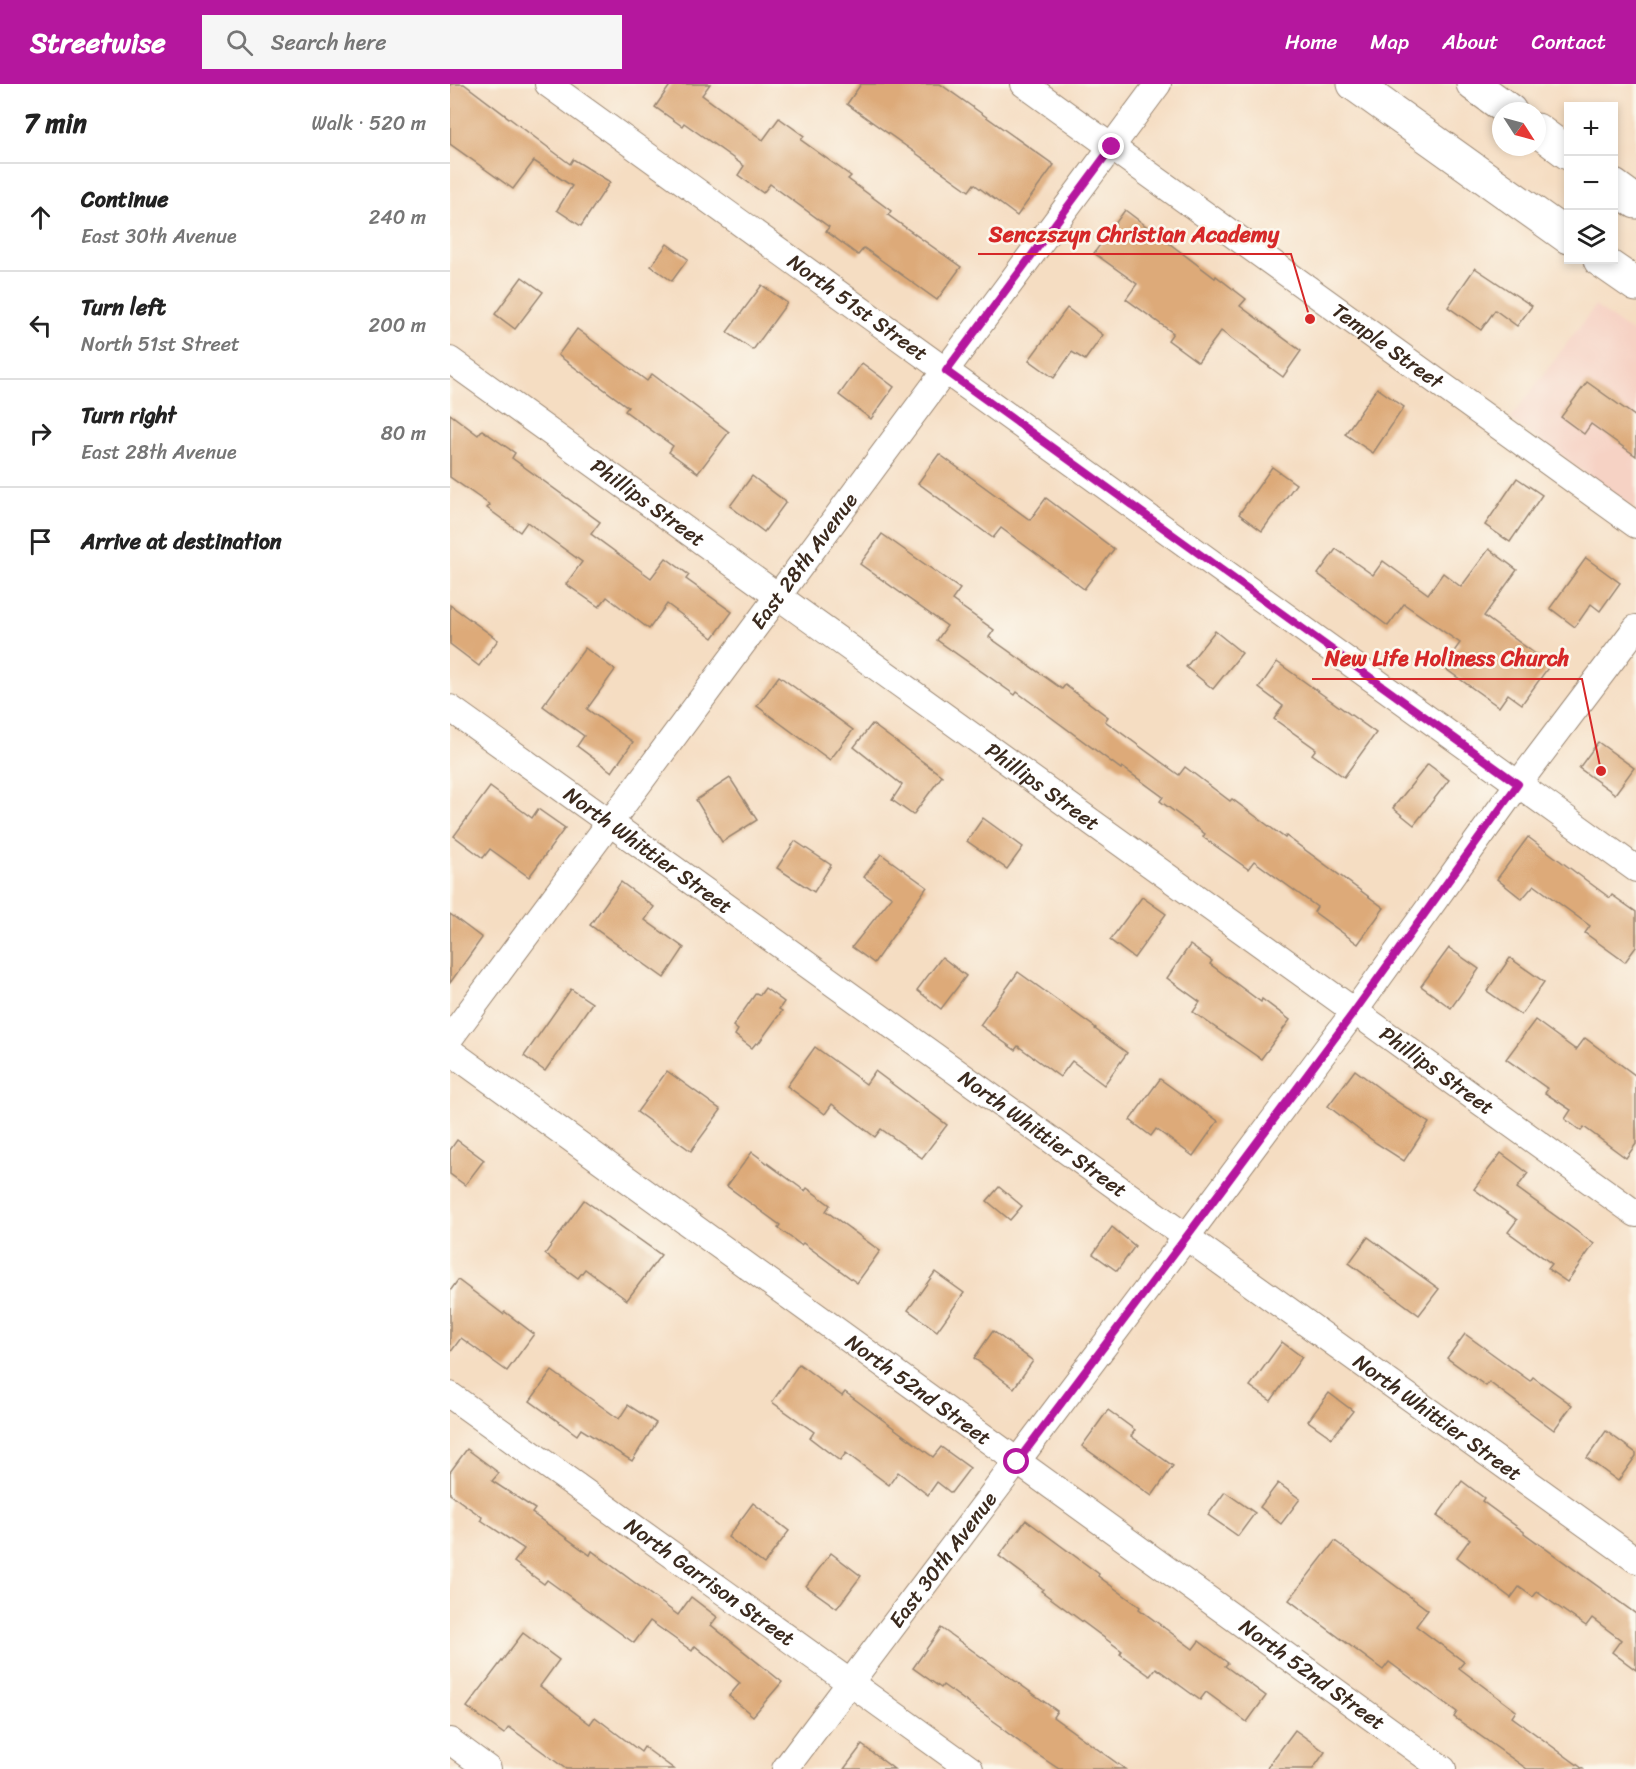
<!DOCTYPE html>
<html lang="en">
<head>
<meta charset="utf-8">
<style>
  body { margin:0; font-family:Sriracha,sans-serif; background:#f6f6f6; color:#222 }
  .controls { position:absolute; right:18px; top:18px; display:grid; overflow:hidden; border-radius:0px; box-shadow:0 3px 9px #0003 }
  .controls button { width:54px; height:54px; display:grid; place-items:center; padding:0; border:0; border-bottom:2px solid #e0e0e0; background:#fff; color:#222; font:30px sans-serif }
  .compass { position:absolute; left:1042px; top:18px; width:54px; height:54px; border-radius:50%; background:#fff; box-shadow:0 3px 9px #0003; rotate:126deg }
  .stop { position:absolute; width:18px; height:18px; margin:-14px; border:4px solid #b5179e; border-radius:50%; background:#fff }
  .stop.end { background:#b5179e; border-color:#fff; box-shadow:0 2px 6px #0008 }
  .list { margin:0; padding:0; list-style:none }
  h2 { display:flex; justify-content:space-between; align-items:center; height:78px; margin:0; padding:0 24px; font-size:26px }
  h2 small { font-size:20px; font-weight:400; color:#767676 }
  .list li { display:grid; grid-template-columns:39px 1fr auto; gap:18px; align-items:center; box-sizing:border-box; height:108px; padding:0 24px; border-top:2px solid #e0e0e0 }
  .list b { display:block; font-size:22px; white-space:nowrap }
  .list p { margin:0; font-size:20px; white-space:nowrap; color:#767676 }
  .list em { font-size:20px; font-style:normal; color:#767676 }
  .icon { flex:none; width:33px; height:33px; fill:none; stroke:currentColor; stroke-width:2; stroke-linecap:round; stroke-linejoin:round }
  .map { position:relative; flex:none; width:1186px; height:1685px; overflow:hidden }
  header { display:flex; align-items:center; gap:36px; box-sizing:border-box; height:84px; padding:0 30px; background:#b5179e; color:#fff }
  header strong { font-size:28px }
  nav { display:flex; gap:33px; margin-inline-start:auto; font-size:21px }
  .search { width:420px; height:54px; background:#f6f6f6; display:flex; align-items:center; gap:15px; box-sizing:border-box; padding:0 21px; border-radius:0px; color:#767676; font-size:22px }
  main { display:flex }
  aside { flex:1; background:#fff }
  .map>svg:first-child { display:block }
  .built { fill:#f6d2c4 }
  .building { fill:#ddaa79 }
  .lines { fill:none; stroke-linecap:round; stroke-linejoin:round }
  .minor-casing { stroke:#988470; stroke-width:28 }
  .primary-casing { stroke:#988470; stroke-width:35 }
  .minor { stroke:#fff; stroke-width:26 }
  .primary { stroke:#fff; stroke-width:33 }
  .route { stroke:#b5179e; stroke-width:8 }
  .labels { text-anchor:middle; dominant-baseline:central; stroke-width:5; stroke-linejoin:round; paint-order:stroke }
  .street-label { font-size:21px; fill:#3b2a1e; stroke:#fbf7ec }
  .leader { fill:none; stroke:#d62828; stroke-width:2 }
  .callout-dot { fill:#d62828; stroke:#fbf7ec; stroke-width:2 }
  .callout-label { font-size:22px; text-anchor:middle; font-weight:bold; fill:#d62828; stroke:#fbf7ec; stroke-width:5; stroke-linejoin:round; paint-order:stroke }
</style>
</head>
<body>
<header>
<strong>Streetwise</strong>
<div class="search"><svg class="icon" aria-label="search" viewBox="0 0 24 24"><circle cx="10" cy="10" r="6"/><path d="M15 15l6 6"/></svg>Search here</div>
<nav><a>Home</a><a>Map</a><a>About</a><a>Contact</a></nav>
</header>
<main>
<aside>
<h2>7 min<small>Walk · 520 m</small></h2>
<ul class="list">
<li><svg class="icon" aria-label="ahead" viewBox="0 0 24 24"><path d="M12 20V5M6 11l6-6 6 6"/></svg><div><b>Continue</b><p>East 30th Avenue</p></div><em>240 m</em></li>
<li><svg class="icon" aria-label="left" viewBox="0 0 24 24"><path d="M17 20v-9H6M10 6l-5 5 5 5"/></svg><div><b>Turn left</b><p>North 51st Street</p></div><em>200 m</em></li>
<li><svg class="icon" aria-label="right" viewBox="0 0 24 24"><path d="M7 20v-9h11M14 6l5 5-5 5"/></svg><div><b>Turn right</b><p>East 28th Avenue</p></div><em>80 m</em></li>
<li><svg class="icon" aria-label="arrive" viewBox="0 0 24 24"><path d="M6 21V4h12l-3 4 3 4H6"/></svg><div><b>Arrive at destination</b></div></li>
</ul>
</aside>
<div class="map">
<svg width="1186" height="1685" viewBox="0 0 1186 1685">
  <rect width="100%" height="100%" fill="#fbf7ec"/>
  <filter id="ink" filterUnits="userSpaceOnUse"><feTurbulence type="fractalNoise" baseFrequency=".0167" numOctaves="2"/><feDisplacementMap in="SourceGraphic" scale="12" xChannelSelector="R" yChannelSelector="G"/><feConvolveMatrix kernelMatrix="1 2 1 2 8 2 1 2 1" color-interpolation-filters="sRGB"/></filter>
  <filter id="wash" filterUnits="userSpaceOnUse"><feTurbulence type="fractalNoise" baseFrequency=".008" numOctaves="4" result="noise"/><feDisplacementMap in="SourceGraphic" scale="24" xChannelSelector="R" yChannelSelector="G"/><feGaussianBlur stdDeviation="1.35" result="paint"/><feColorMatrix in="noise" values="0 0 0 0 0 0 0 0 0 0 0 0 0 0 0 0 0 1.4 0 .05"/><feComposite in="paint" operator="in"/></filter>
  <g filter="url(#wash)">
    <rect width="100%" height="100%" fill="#f5ddc2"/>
    <polygon class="built" points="1145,222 1186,251 1186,426 1060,335"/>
    <g id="blocks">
      <g class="building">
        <polygon points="0,0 14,0 120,80 123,75 160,98 131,142 107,126 122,102 84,77 63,105 0,60"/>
        <polygon points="221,0 260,0 252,11 313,56 329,34 354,52 351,56 401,92 398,95 441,127 438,131 511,183 487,216 414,164 408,171 376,147 379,143 320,100 313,109 288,91 294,82 234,39 232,42 205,23"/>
        <polygon points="411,0 490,0 604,81 567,132 524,100 519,107 397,20"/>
        <polygon points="675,126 765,194 766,192 796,215 790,222 851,267 833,293 771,247 748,278 718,256 723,249 676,215 687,200 644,169"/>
        <polygon points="217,160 238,175 222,197 201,182"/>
        <polygon points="1025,184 1082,222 1067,242 1045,226 1031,246 998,223"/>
        <polygon points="72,193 93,208 65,245 45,230"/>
        <polygon points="312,201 337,219 303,266 277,248"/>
        <polygon points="617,224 653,251 635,276 622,268 604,294 579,276"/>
        <polygon points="127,245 197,297 202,290 279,348 248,389 219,368 223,362 175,327 178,323 108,271"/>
        <polygon points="412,279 444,303 421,335 389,311"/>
        <polygon points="1137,298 1186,333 1186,372 1141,340 1134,350 1111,333"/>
        <polygon points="927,304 954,323 923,369 895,350"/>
        <polygon points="0,330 28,351 32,346 65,369 62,374 150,438 141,450 201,494 216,474 239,491 236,495 282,528 263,554 217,520 199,545 157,513 149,523 116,500 132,478 77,438 70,448 37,424 40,421 0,393"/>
        <polygon points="489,370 580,436 596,414 664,465 634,505 551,444 543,454 468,399"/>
        <polygon points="822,383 846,400 812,447 789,430"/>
        <polygon points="302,392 336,418 314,448 280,422"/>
        <polygon points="1067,394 1092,411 1060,458 1035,441"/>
        <polygon points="432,450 510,505 502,516 544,546 539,553 612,605 615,601 658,633 655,637 729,691 735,683 780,717 782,715 835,754 836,752 934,824 908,860 864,828 867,823 804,777 798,785 753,753 755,750 710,717 713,713 672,683 671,685 567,608 565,611 487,556 497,542 410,480"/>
        <polygon points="886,465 923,491 933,477 978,510 993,489 1011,503 1039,465 1067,486 1034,532 1100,581 1072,620 1058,610 1049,623 993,583 1010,559 954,520 938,542 868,490"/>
        <polygon points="1136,474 1170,499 1150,527 1141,520 1125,543 1100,524"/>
        <polygon points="0,521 48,556 29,582 0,560"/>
        <polygon points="765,547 792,569 763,605 736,583"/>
        <polygon points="135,564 165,586 137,625 183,658 162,688 127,662 134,652 93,622"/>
        <polygon points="827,578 926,649 894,693 862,670 866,665 824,635 833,622 809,604"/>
        <polygon points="329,592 403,646 380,676 307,622"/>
        <polygon points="422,640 492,692 463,731 442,716 452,701 404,663"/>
        <polygon points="1148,658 1184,684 1165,710 1129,684"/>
        <polygon points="978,680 999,696 964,741 943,724"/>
        <polygon points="280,694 307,736 272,758 246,716"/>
        <polygon points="40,703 82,734 88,725 115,744 79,793 40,765 33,774 4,752"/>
        <polygon points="533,734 573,763 557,785 517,757"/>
        <polygon points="1078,753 1160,814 1162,811 1186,828 1186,863 1175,878 1135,849 1140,842 1084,801 1072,815 1047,795"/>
        <polygon points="345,757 381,781 364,808 327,784"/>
        <polygon points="431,770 477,803 424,879 402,863 442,813 414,793"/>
        <polygon points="171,798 204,823 195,836 234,864 214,894 140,841"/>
        <polygon points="692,813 716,830 684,874 660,856"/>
        <polygon points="0,830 32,854 0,899"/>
        <polygon points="740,861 762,877 760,880 811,918 812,915 840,936 811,975 743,928 750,918 717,894"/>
        <polygon points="999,864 1029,885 1001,924 971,902"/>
        <polygon points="492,873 516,892 491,925 467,906"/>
        <polygon points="1060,874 1094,898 1071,931 1037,907"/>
        <polygon points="568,888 646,944 645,945 677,969 654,1001 622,977 610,993 568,962 565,966 530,941"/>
        <polygon points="315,904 334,918 329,925 332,927 308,960 306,959 302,964 285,951 288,946 283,942 306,909 310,911"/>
        <polygon points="121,905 142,919 95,987 74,972"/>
        <polygon points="1085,936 1126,966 1135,954 1186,992 1186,1060 1176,1074 1134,1043 1131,1047 1115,1035 1121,1026 1095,1009 1098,1005 1056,975"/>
        <polygon points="365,963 416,1000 425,987 497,1041 472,1074 431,1045 425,1053 382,1020 375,1030 337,1002"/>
        <polygon points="905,986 933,1007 933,1008 979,1039 954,1077 926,1059 878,1022"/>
        <polygon points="217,987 271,1026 241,1067 187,1028"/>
        <polygon points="710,995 768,1037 743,1072 706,1045 701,1052 680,1036"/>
        <polygon points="7,1056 34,1076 15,1101 0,1090 0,1066"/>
        <polygon points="302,1068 355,1107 357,1104 380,1121 376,1127 430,1167 407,1199 353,1159 351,1161 328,1144 330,1141 277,1102"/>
        <polygon points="1051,1069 1078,1089 1067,1104 1144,1160 1117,1198 1098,1185 1102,1180 1058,1148 1067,1136 1024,1105"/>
        <polygon points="549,1103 572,1122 560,1136 537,1117"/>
        <polygon points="134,1116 211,1171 177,1216 135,1185 128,1194 95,1170"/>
        <polygon points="662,1143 685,1162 667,1187 643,1170"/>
        <polygon points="918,1153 989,1205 969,1231 899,1179"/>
        <polygon points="485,1188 514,1209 487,1247 458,1226"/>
        <polygon points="8,1196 53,1230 55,1228 84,1250 57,1287 11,1254 0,1269 0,1207"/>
        <polygon points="543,1247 583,1277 564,1304 524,1274"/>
        <polygon points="1015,1250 1080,1297 1083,1293 1122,1321 1104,1346 1039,1298 1036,1302 997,1274"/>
        <polygon points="832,1258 852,1273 821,1317 800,1302"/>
        <polygon points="349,1280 392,1312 395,1308 483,1373 491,1363 520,1384 501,1409 487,1398 478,1411 448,1388 439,1401 396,1369 390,1377 360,1354 364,1348 322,1318"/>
        <polygon points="102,1287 169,1335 178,1321 206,1339 182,1377 131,1345 127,1351 80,1317"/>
        <polygon points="879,1309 903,1327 882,1354 858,1337"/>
        <polygon points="658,1326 685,1346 681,1352 723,1382 702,1412 632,1362"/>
        <polygon points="1156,1347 1186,1369 1186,1372 1168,1397 1137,1374"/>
        <polygon points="17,1365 49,1389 42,1397 85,1425 82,1429 140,1471 142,1467 228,1531 241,1513 267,1533 261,1541 332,1598 303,1632 279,1612 290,1599 245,1562 242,1567 200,1537 184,1559 97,1496 94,1500 64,1478 74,1465 31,1436 32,1433 0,1410 0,1388"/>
        <polygon points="1012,1397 1034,1414 1032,1417 1074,1448 1074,1449 1186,1530 1186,1586 1162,1568 1171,1556 1142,1534 1136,1542 1087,1508 1083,1513 1069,1503 1061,1514 1007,1473 1020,1455 987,1432"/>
        <polygon points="828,1399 850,1415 831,1440 810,1423"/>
        <polygon points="775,1408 805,1429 788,1452 758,1431"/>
        <polygon points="303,1419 339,1447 314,1480 278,1453"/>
        <polygon points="576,1436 649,1490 648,1492 690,1523 689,1525 743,1565 749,1557 778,1579 775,1582 816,1612 797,1638 756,1608 750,1616 706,1584 700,1592 670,1570 672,1567 591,1507 593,1505 549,1472"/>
        <polygon points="885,1457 978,1526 966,1542 1014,1578 1009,1584 1066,1627 1062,1633 1133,1685 1077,1685 1004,1633 1007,1628 939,1578 933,1586 839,1516"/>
        <polygon points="381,1469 411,1492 387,1524 356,1502"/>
        <polygon points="491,1544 607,1627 603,1633 675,1685 609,1685 579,1665 551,1644 552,1643 493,1601 491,1604 463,1584"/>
        <polygon points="73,1549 109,1576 90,1602 140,1640 145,1633 191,1668 194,1663 224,1685 116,1685 59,1643 54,1650 17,1623"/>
        <polygon points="845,1646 875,1668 863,1685 816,1685"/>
        <polygon points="412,1661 444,1685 394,1685"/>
      </g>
    </g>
  </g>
  <g filter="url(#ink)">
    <use href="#blocks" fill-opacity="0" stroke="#988470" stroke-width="1.5"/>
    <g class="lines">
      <defs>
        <g id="minor">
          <path id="s1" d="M98,0L1186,785"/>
          <path id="s2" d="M574,0L1186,441"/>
          <path id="s3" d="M0,276L1186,1130"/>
          <path id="s4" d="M0,624L1186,1476"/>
          <path id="s5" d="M0,954L708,0"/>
          <path id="s6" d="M0,967L993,1685"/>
          <path id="s7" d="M0,1311L520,1685"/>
          <polyline points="0,1657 38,1685"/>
          <path id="s8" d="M335,1685L737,1152L904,928L1068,700L1186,544"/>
        </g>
        <g id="primary">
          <polyline points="904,0 1118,153"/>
          <polyline points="1023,0 1060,27"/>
          <polyline points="1087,46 1118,69"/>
          <polyline points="1164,102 1186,118"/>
          <polyline points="1150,176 1186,201"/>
        </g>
      </defs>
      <use href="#minor" class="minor-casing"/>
      <use href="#primary" class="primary-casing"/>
      <use href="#minor" class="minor"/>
      <use href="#primary" class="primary"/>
    </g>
  </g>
  <g class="lines" filter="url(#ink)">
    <polyline class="route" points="567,1378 737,1152 904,928 1068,700 496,287 662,63"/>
  </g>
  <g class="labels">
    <g class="street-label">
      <text stroke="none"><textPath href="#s1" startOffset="382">North 51st Street</textPath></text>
      <text stroke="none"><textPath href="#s2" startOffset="448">Temple Street</textPath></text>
      <text stroke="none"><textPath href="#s3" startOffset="244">Phillips Street</textPath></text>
      <text stroke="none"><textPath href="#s5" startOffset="594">East 28th Avenue</textPath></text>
      <text stroke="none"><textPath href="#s3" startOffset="730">Phillips Street</textPath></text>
      <text stroke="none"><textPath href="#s4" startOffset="244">North Whittier Street</textPath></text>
      <text stroke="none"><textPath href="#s3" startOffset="1216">Phillips Street</textPath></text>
      <text stroke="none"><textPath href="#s4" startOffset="730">North Whittier Street</textPath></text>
      <text stroke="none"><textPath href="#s6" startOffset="578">North 52nd Street</textPath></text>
      <text stroke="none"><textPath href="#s4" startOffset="1216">North Whittier Street</textPath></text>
      <text stroke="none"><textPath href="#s8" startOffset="262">East 30th Avenue</textPath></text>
      <text stroke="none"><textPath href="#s7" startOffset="320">North Garrison Street</textPath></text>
      <text stroke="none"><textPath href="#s6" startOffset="1064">North 52nd Street</textPath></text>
    </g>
  </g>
  <path class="leader" d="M860 235L841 170H528M1151 687L1132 595H862"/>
  <g class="callout-dot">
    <circle cx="860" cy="235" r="6"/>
    <circle cx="1151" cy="687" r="6"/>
  </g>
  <g class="callout-label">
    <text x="684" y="158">Senczszyn Christian Academy</text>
    <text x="997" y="582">New Life Holiness Church</text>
  </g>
</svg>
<div class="controls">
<button>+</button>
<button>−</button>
<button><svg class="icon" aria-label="layers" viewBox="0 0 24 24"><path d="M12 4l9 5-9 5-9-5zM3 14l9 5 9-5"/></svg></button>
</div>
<svg class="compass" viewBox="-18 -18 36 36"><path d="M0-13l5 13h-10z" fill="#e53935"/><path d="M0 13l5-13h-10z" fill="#767676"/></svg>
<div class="stop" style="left:567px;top:1378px"></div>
<div class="stop end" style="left:662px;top:63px"></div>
</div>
</main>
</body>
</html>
